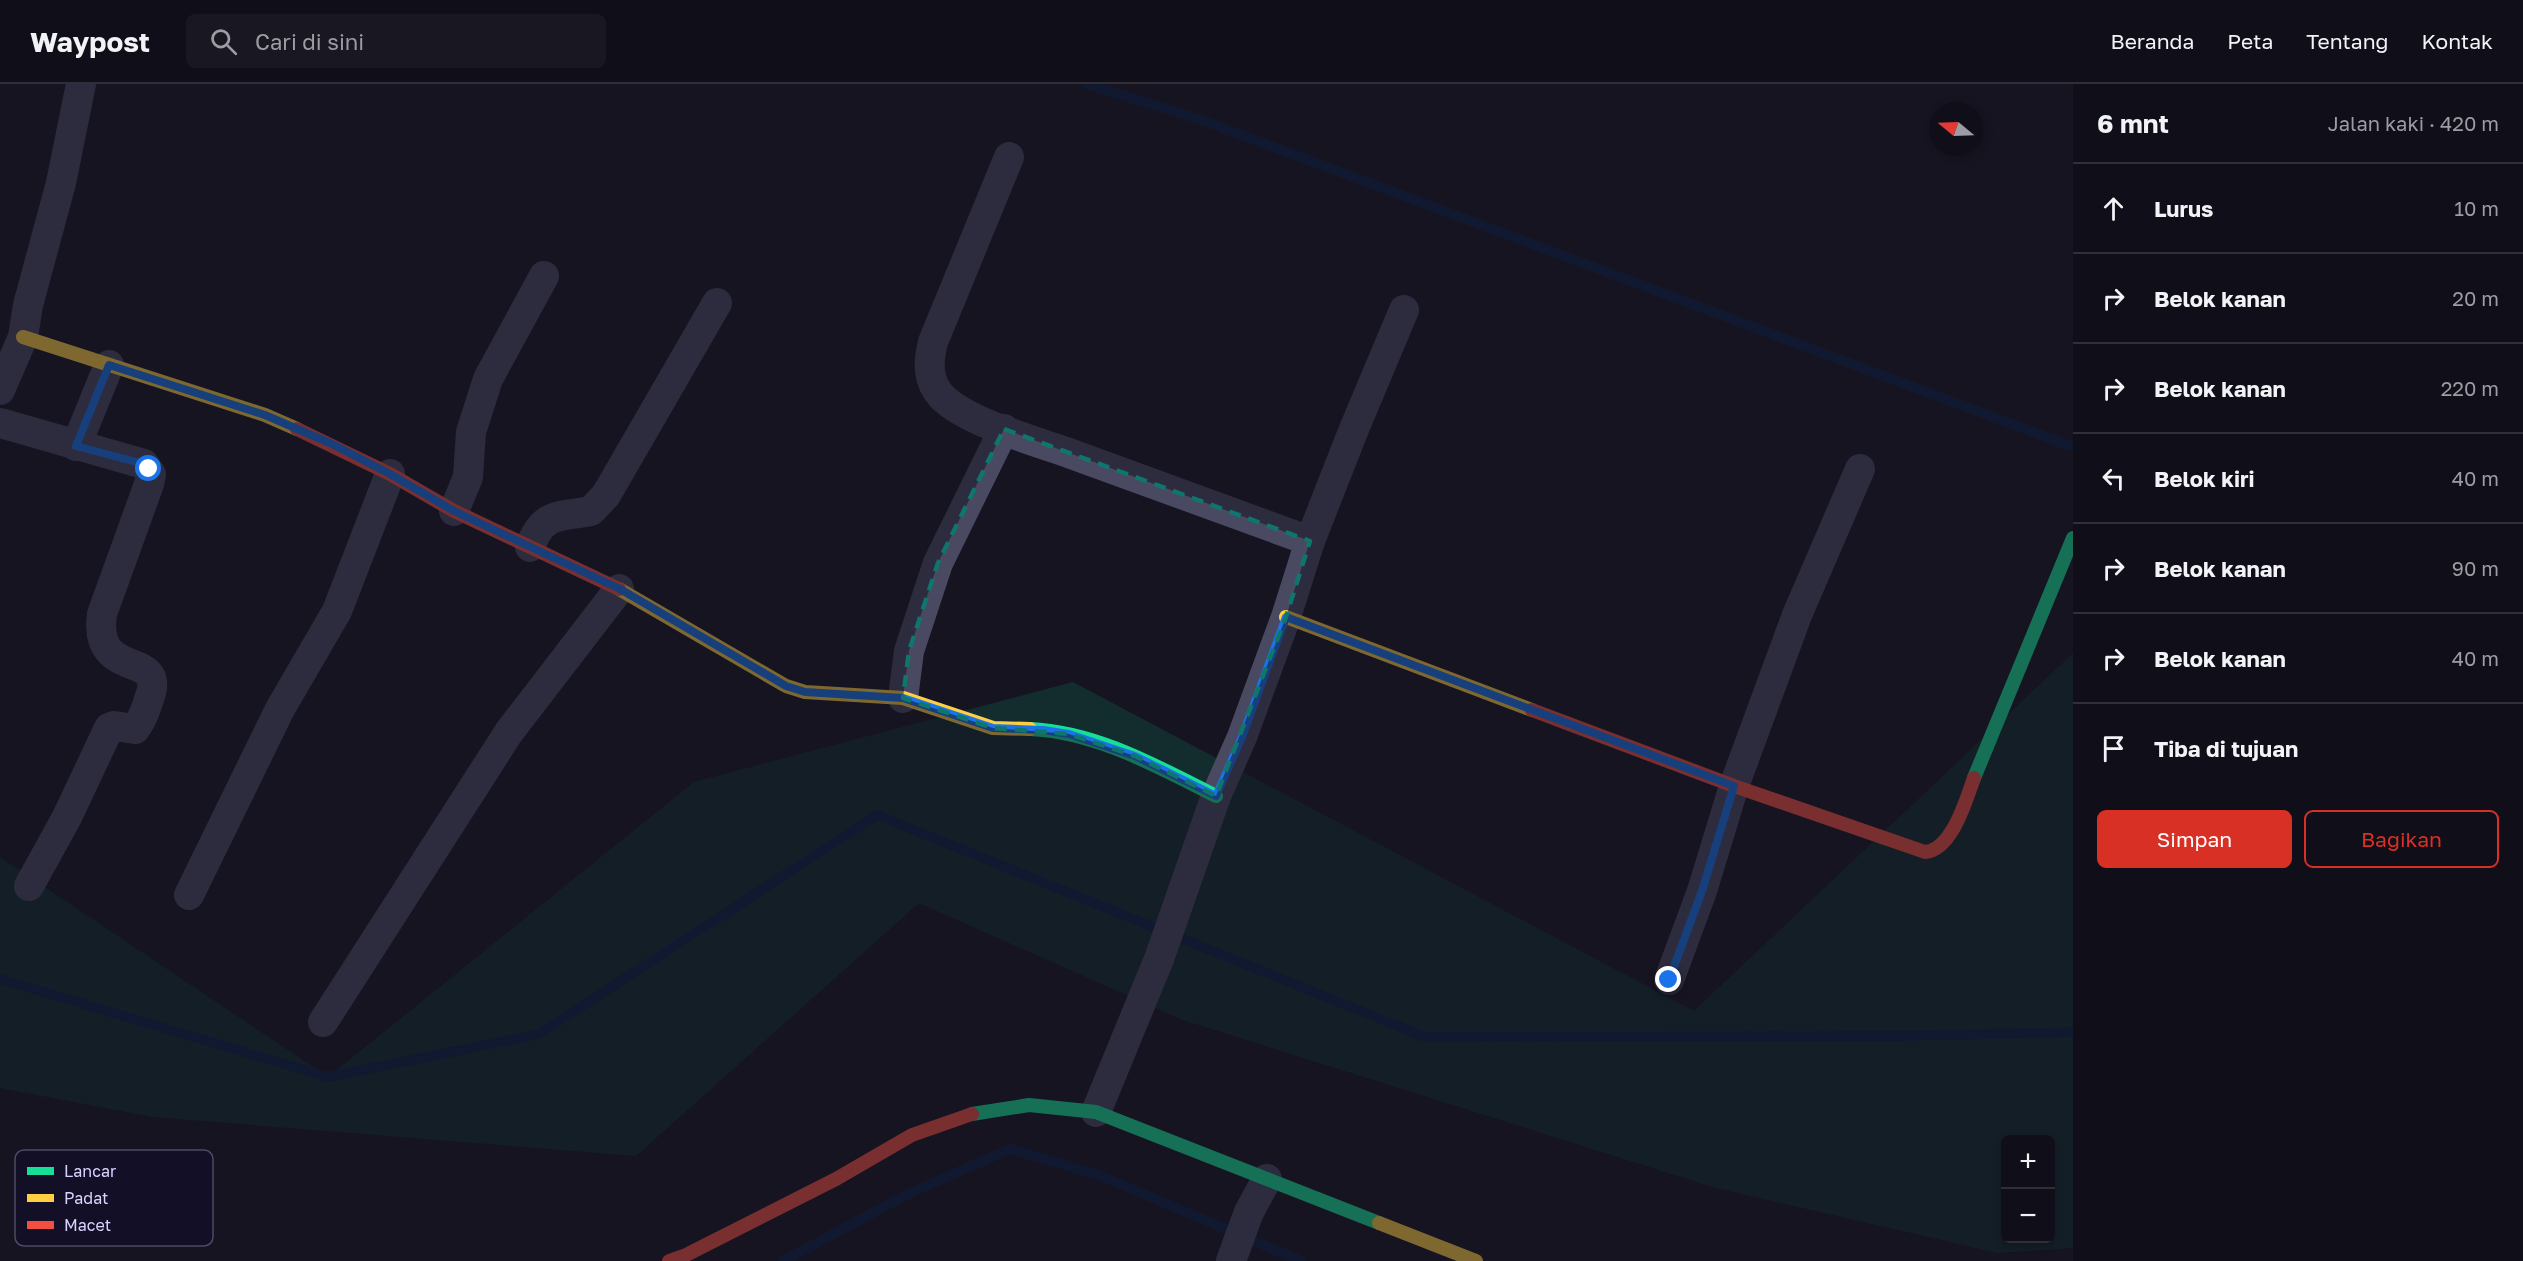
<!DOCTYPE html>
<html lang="id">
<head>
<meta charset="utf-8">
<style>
  body { margin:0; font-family:"Golos Text",sans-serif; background:#191822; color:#f1f3f6 }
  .controls { position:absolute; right:18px; bottom:18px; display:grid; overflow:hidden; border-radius:9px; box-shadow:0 3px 9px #0003 }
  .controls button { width:54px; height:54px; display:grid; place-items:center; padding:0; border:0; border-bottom:2px solid #302f38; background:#100f19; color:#f1f3f6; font:30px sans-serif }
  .compass { position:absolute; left:1929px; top:18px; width:54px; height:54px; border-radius:50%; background:#100f19; box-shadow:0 3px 9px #0003; rotate:289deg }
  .stop { position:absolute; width:18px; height:18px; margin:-14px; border:4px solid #1a73e8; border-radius:50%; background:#fff }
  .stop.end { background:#1a73e8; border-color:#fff; box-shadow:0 2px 6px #0008 }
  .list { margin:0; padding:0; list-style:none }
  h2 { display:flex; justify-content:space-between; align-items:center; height:78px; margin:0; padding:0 24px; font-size:26px }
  h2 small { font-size:20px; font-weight:400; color:#9c9ca2 }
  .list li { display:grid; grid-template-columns:39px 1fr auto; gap:18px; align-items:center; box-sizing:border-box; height:90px; padding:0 24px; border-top:2px solid #302f38 }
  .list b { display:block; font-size:22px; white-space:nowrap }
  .list em { font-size:20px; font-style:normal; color:#9c9ca2 }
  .actions { display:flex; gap:12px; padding:18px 24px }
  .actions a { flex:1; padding:14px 0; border:2px solid #d93025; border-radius:9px; text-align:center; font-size:21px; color:#d93025 }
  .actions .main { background:#d93025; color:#fff }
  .icon { flex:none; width:33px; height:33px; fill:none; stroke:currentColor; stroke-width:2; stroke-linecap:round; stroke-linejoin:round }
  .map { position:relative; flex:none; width:2073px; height:1177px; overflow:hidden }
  header { display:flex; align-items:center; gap:36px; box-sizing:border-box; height:84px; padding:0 30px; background:#100f19; border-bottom:2px solid #302f38 }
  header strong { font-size:28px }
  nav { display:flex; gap:33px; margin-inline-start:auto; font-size:21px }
  .search { width:420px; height:54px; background:#191822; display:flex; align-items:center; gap:15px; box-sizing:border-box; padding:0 21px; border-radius:9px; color:#9c9ca2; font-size:22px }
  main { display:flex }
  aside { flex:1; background:#100f19 }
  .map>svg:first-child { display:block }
  .green { fill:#132c2d; fill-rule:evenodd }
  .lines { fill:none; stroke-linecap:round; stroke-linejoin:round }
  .stream { stroke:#0d2144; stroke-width:10 }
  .street { stroke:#4a4962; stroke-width:30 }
  .fast { stroke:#16e098; stroke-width:14 }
  .slow { stroke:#ffcf43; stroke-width:14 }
  .jam { stroke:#f24e42; stroke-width:14 }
  .route { stroke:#1a73e8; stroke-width:8 }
  .marked { fill:none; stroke:#0f766e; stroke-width:4.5; stroke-dasharray:12 8; stroke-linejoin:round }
  .key { fill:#130f26; stroke:#4e4a67; stroke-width:1.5 }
  .key-label { font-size:16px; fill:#d9d4ff }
</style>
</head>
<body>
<header>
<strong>Waypost</strong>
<div class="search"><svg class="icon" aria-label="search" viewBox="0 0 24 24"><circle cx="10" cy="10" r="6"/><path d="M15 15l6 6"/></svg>Cari di sini</div>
<nav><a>Beranda</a><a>Peta</a><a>Tentang</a><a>Kontak</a></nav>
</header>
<main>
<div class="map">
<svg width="2073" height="1177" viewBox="0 0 2073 1177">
  <rect width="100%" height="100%" fill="#161421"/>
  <path class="green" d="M2073,569V1164L1998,1169L1716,1104L1183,936L919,819L636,1072L153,1033L0,1004V773L328,993L694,698L1073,598L1694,927ZM2006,1056H2050V1154H2006Z"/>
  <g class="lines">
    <g class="stream">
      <polyline points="1086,0 1199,35 2073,363"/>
      <polyline points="0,895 328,993 539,950 877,731 1425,953 1896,952 2073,948"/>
      <polyline points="783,1177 908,1110 1010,1065 1099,1091 1301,1177"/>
    </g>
    <g class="street">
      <path d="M1009,73L933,258C928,278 927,297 942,313C967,338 1032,356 1066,368C1148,398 1229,428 1310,457"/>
      <polyline points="0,306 23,253 28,221 61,99 81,0"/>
      <path d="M0,339L144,380L151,390L149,400L102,530C92,599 169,564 149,615C146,625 142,637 135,645L114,642L109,644L67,733L29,802"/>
      <polyline points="76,362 109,281"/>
      <polyline points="454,427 468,393 471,348 488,295 544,192"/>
      <path d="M530,463C543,427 561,433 591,427L606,411L717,219"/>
      <polyline points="903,614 909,567 938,479 1004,345"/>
      <polyline points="189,811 280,625 337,527 390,390"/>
      <polyline points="1669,896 1702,807 1734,702 1797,531 1860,385"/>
      <polyline points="323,938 509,648 619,505"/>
      <polyline points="1096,1028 1159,875 1216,712 1242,653 1286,533 1310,457 1354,345 1404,226"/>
      <polyline points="1231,1177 1249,1128 1267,1095"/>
    </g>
    <g class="fast">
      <path d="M1030,645C1097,648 1158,683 1216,712"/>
      <polyline points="1974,694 2073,454"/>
      <polyline points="972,1030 1029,1021 1096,1028 1379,1139"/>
    </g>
    <g class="slow">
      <polyline points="23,253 265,331 297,345"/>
      <polyline points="619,505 786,602 805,608 903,614 993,644 1030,645"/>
      <polyline points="1286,533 1532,626"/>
      <polyline points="1379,1139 1476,1177"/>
    </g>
    <g class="jam">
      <polyline points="297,345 390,390 454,427 619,505"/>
      <path d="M1532,626L1734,702L1925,768C1952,766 1966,716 1974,694"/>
      <polyline points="669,1177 686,1171 836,1095 912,1051 972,1030"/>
    </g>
  </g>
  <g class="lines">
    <polyline class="route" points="149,385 144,380 76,362 109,281 265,331 332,360 390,390 454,427 620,505 786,602 805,608 903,614 993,644 1043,646 1069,650 1135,672 1216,712 1242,653 1286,533 1734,702 1702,807 1669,896"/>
  </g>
  <path d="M0 0H2073V1177H0ZM1004,345L1310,457L1286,533L1216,712L1135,672L1069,650L993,644L903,614L909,567L938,479Z" fill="#161421" fill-opacity=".55" fill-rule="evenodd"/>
  <path class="marked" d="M1004,345L1310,457L1286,533L1216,712L1135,672L1069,650L993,644L903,614L909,567L938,479Z"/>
  <rect x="15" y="1066" width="198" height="96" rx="9" class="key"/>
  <rect x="27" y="1083" width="27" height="8" fill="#16e098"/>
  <rect x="27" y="1110" width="27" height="8" fill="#ffcf43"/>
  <rect x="27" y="1137" width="27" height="8" fill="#f24e42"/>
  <g class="key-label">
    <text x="64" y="1093">Lancar</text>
    <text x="64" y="1120">Padat</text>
    <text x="64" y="1147">Macet</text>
  </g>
</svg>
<div class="controls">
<button>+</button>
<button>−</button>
</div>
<svg class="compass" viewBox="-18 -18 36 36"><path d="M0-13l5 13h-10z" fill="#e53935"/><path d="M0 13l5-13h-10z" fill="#9c9ca2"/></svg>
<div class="stop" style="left:149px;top:385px"></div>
<div class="stop end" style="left:1669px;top:896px"></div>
</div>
<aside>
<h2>6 mnt<small>Jalan kaki · 420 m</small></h2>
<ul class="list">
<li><svg class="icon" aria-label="ahead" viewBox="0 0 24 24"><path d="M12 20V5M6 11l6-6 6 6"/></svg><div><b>Lurus</b></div><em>10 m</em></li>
<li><svg class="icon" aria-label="right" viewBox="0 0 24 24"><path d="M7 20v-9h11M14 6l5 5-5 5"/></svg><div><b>Belok kanan</b></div><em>20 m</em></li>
<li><svg class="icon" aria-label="right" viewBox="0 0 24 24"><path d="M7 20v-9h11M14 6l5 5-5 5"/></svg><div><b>Belok kanan</b></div><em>220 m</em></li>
<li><svg class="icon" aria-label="left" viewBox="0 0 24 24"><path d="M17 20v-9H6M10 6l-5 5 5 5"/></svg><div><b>Belok kiri</b></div><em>40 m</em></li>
<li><svg class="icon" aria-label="right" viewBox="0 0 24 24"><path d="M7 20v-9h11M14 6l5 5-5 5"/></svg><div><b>Belok kanan</b></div><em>90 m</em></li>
<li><svg class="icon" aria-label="right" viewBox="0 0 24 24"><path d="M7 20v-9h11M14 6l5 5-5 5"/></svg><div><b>Belok kanan</b></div><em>40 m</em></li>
<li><svg class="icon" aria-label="arrive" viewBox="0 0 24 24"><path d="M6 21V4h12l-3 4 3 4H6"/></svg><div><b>Tiba di tujuan</b></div></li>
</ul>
<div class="actions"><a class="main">Simpan</a><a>Bagikan</a></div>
</aside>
</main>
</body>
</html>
